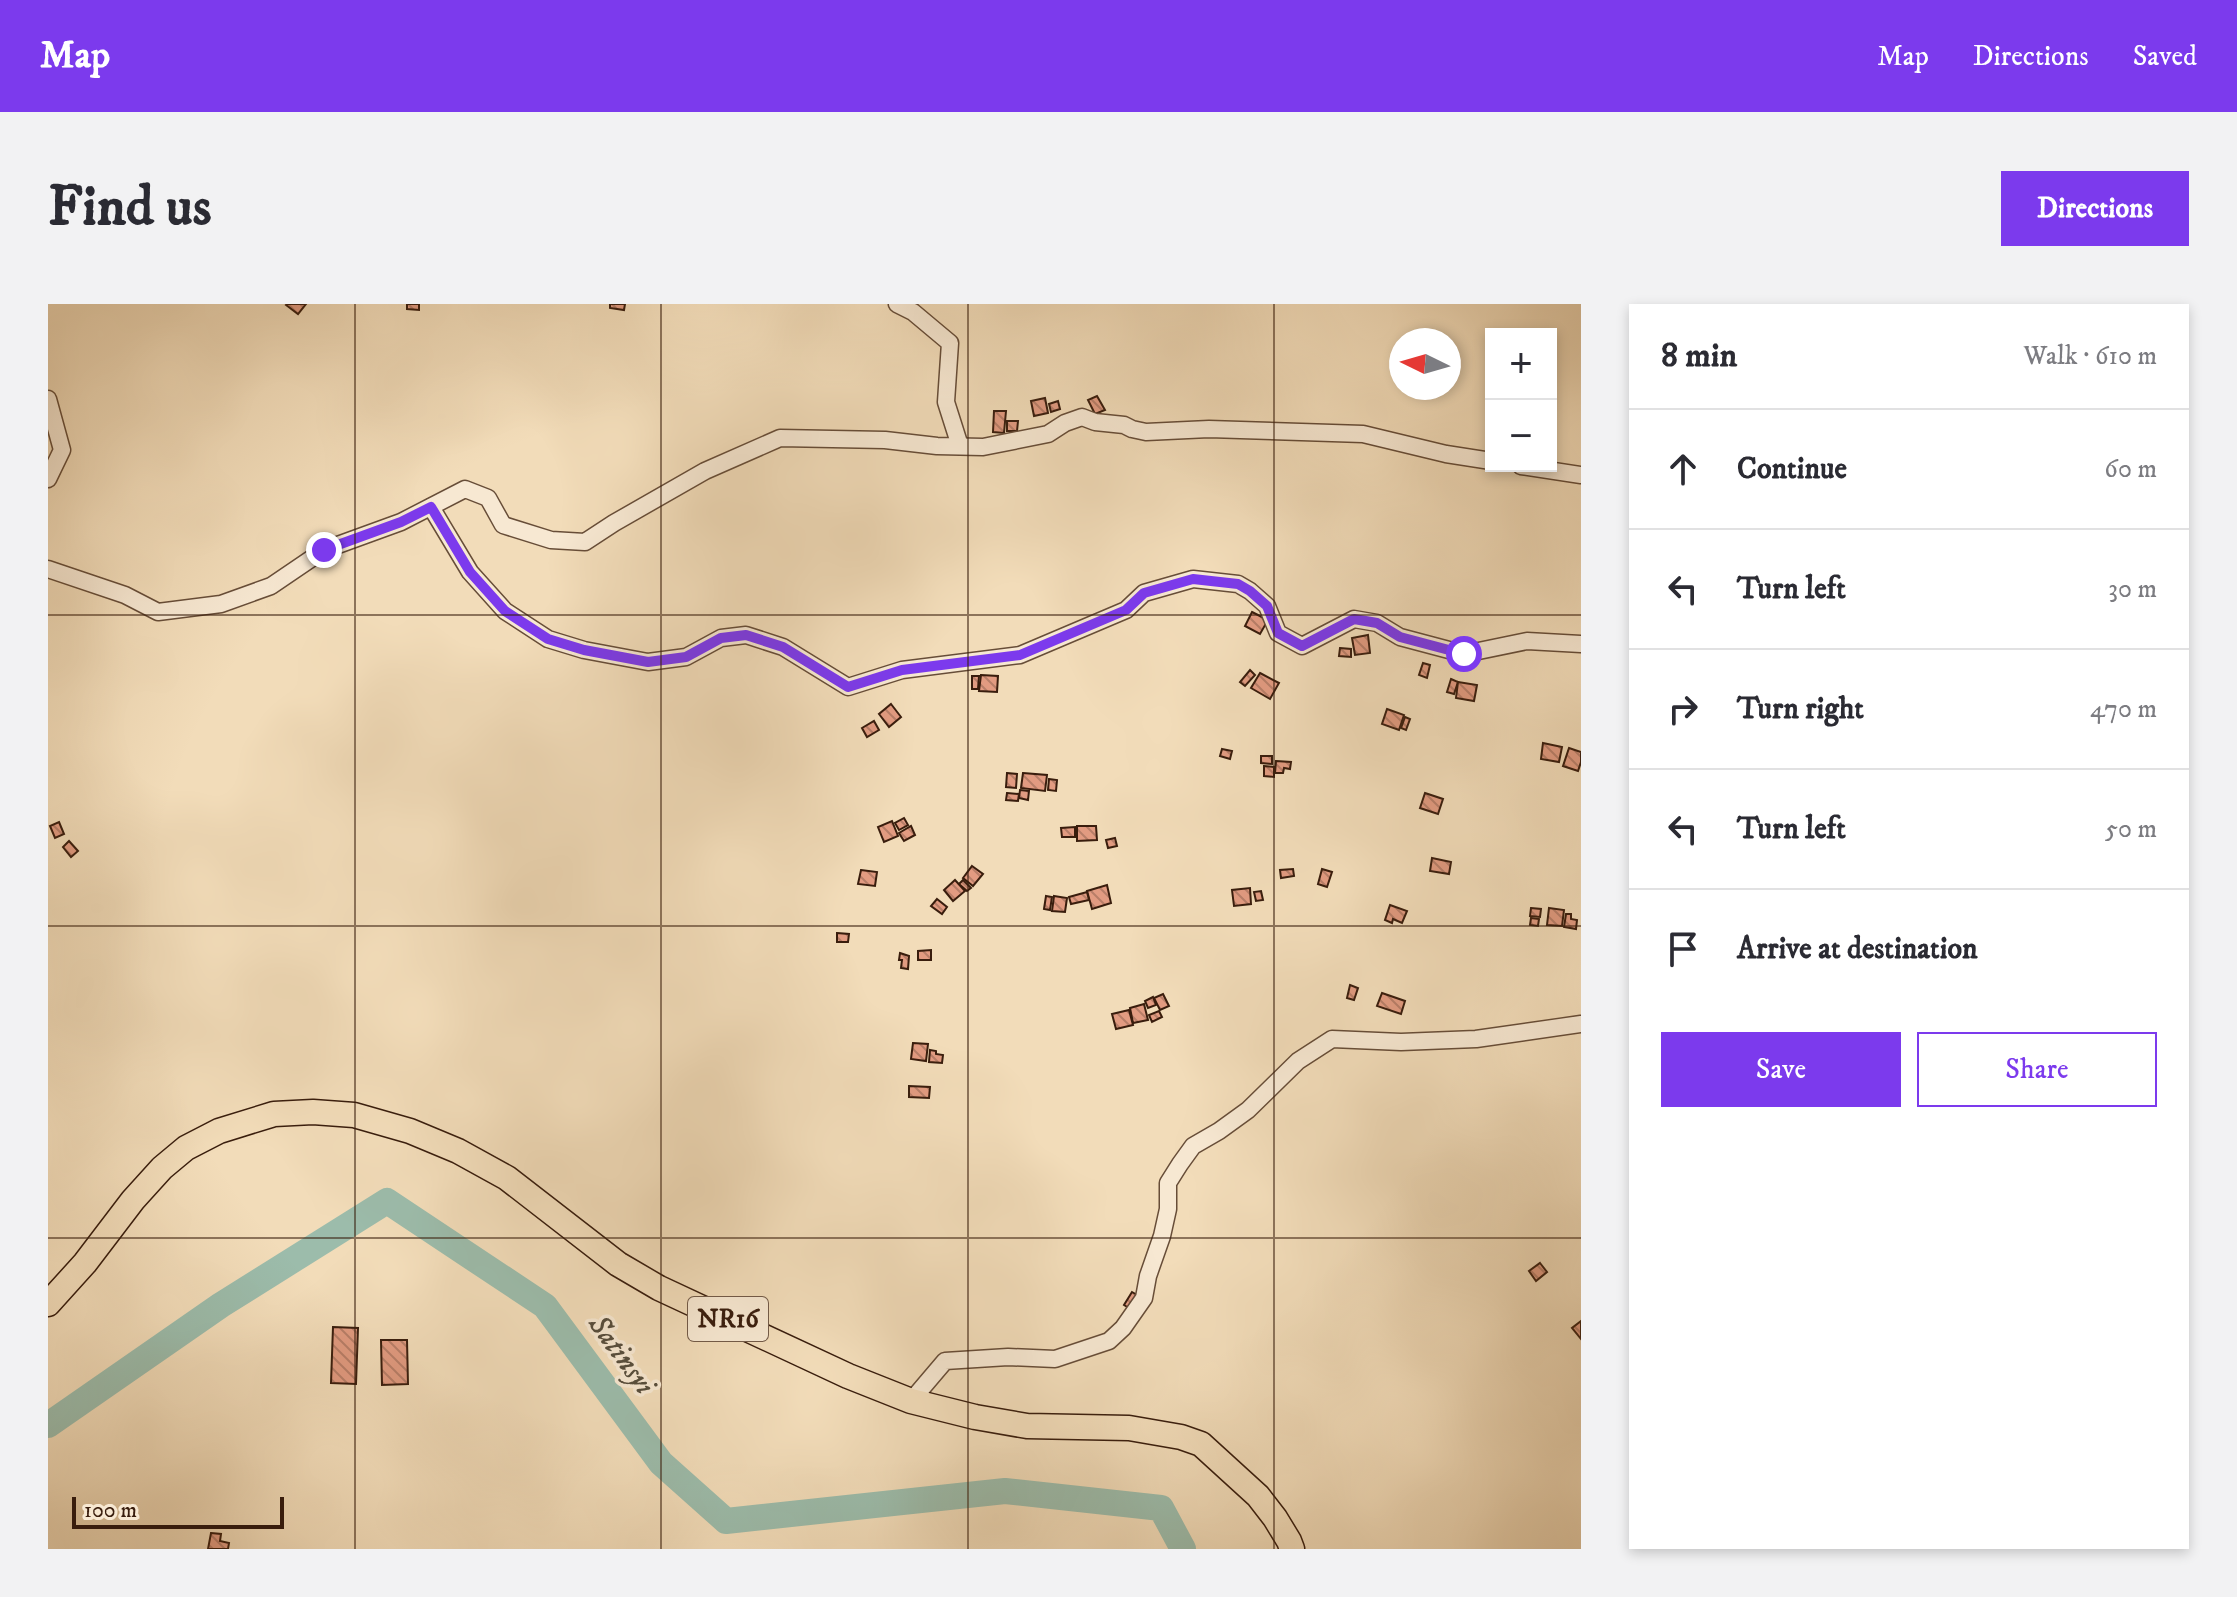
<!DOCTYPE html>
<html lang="en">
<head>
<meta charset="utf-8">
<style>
  body { margin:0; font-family:"IM FELL DW Pica",serif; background:#f2f2f3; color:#2b2b33 }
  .controls { position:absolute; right:24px; top:24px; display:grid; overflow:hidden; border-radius:0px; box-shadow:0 4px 12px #0003 }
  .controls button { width:72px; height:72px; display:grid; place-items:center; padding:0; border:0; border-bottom:2px solid #e1e1e2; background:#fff; color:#2b2b33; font:40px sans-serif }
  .compass { position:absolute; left:1341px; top:24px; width:72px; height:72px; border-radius:50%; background:#fff; box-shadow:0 4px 12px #0003; rotate:275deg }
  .scale { position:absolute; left:24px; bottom:20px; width:212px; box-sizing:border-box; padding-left:8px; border:4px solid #391d0d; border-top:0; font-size:22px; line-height:28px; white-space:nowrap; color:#391d0d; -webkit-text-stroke:6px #f7e8d2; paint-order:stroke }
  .stop { position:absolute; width:24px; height:24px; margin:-18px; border:6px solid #7c3aed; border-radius:50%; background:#fff }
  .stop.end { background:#7c3aed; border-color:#fff; box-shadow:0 2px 8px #0008 }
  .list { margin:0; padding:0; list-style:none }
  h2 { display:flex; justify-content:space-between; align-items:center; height:104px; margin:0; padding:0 32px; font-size:34px }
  h2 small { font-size:26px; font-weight:400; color:#7c7c81 }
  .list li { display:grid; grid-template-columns:52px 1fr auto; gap:24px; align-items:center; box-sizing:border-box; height:120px; padding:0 32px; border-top:2px solid #e1e1e2 }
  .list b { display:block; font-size:30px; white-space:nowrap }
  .list em { font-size:26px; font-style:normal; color:#7c7c81 }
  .actions { display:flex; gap:16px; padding:24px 32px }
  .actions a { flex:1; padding:18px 0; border:2px solid #7c3aed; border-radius:0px; text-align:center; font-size:28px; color:#7c3aed }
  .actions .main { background:#7c3aed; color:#fff }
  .icon { flex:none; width:44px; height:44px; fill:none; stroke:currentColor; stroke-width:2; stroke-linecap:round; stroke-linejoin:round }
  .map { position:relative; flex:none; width:1533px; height:1245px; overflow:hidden; border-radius:0px }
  header { display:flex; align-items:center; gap:48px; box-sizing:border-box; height:112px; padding:0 40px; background:#7c3aed; color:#fff }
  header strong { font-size:38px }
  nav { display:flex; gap:44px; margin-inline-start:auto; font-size:28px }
  .intro { display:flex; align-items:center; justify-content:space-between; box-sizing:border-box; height:192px; padding:0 48px }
  h1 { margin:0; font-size:56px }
  .button { padding:20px 36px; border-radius:0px; background:#7c3aed; color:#fff; font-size:28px; font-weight:700 }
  main { display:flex; gap:48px; padding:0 48px }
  aside { flex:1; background:#fff; border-radius:0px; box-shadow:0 4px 12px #0003 }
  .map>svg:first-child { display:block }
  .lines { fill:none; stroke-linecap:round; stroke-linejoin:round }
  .river { stroke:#9cbcab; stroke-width:26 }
  .building { fill:url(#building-back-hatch); stroke:#391d0d; stroke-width:2 }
  .street-casing { stroke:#674d38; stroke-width:19 }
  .primary-casing { stroke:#391d0d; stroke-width:27 }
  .street { stroke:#f7e8d2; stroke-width:16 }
  .primary { stroke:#f2dcb9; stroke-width:24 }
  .route { stroke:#7c3aed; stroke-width:10 }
  .grid { fill:none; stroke:#391d0d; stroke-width:2; stroke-opacity:0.55 }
  .labels { text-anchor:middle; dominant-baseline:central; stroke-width:7; stroke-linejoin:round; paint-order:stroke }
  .shield { fill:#f7e8d2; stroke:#725a48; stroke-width:2 }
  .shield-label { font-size:26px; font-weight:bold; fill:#391d0d }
  .water-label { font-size:30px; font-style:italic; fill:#574d3c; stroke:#f7e8d2 }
</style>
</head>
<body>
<header>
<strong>Map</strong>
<nav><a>Map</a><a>Directions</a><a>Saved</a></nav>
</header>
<div class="intro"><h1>Find us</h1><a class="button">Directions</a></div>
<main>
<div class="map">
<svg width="1533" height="1245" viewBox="0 0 1533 1245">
  <defs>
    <pattern id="building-back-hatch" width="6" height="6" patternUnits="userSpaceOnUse" patternTransform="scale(2)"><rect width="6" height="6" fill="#e29b81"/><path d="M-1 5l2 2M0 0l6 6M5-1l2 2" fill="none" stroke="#b87e68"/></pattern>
  </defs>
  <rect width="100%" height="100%" fill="#f2dcb9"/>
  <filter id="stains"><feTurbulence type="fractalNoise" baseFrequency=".0025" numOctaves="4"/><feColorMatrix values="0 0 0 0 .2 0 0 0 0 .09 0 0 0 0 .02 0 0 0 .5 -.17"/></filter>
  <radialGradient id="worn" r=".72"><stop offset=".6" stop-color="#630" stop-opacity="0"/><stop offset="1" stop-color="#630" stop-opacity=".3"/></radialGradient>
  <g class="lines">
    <polyline class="river" points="0,1121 173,1001 339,897 497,1002 613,1159 678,1217 957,1187 1113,1204 1135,1245"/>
  </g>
  <g class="building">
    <polygon points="239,0 258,0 250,10 238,1"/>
    <polygon points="359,0 371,0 371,6 359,5"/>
    <polygon points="562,0 577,0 576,6 562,4"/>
    <polygon points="1049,92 1057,106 1047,110 1040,96"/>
    <polygon points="997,94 1000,109 986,112 983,97"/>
    <polygon points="1010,97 1012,105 1003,108 1001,100"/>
    <polygon points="946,107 958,107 956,129 945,128"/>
    <polygon points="959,117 970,117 969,127 959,127"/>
    <polygon points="1204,308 1220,316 1212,330 1197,322"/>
    <polygon points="1320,331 1322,349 1307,351 1304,334"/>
    <polygon points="1292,344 1303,345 1303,353 1291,352"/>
    <polygon points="1375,359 1382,361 1379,374 1371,371"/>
    <polygon points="1202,366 1207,371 1197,382 1192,378"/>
    <polygon points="1212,369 1231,379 1222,395 1203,384"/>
    <polygon points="933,371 950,372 949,388 931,387"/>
    <polygon points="924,372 931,372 930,385 924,385"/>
    <polygon points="1403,375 1410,378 1406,390 1399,388"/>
    <polygon points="1410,378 1429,381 1426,397 1408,394"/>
    <polygon points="843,400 853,413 841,423 831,410"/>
    <polygon points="1339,405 1356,411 1351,426 1334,420"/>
    <polygon points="1357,413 1362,415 1358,426 1353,424"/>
    <polygon points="826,417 831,426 819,433 814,424"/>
    <polygon points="1495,439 1514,443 1511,458 1493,455"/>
    <polygon points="1521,444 1533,448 1533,458 1530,467 1515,462"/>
    <polygon points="1174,445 1184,447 1182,455 1172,452"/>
    <polygon points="1213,452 1224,452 1224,460 1213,459"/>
    <polygon points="1228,457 1243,458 1242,465 1236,464 1235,469 1227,469"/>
    <polygon points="1216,462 1226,463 1226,473 1216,472"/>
    <polygon points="959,469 969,470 968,484 958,483"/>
    <polygon points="975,469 999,471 997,487 973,484"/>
    <polygon points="1001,475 1009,476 1008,487 1000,486"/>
    <polygon points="972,486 981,487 980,496 971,494"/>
    <polygon points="959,489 971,490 970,497 958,496"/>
    <polygon points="1377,489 1395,495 1390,510 1372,504"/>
    <polygon points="856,514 860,521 851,526 847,519"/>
    <polygon points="844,517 850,532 836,538 830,523"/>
    <polygon points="11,518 16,530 7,534 2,522"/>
    <polygon points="863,522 867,531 856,537 851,529"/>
    <polygon points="1029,522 1048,522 1049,536 1029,537"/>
    <polygon points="1027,523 1027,533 1014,533 1013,524"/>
    <polygon points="1067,534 1069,542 1060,544 1058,536"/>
    <polygon points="21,537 30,547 23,553 15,543"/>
    <polygon points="1384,554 1403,558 1401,570 1382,567"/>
    <polygon points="924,562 935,570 925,582 915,574"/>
    <polygon points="1245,565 1246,572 1233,574 1232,566"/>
    <polygon points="1274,565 1284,568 1279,583 1270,580"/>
    <polygon points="813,566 829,568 827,582 810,580"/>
    <polygon points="907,576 917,587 905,597 896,586"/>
    <polygon points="915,576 923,584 919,587 911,580"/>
    <polygon points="1059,581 1063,599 1044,605 1039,587"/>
    <polygon points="1202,584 1203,600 1186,602 1184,586"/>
    <polygon points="1213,587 1215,596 1208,597 1206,588"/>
    <polygon points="1039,588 1041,596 1023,600 1021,593"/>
    <polygon points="998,592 1004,593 1002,606 996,605"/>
    <polygon points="1006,592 1019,594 1017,608 1004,607"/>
    <polygon points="889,595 899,603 894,610 883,602"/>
    <polygon points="1342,601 1359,607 1354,619 1345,615 1344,619 1337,616"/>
    <polygon points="1483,604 1493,605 1492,613 1482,612"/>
    <polygon points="1501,604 1516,606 1514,622 1499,621"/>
    <polygon points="1518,610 1523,610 1523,615 1529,616 1528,625 1516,623"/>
    <polygon points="1483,614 1491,615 1490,622 1482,621"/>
    <polygon points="789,629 801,630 800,638 789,638"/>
    <polygon points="883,646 883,656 870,656 870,647"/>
    <polygon points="852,649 861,652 860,665 853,664 854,656 851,656"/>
    <polygon points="1302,681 1310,684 1306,696 1299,694"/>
    <polygon points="1334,689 1357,697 1353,710 1329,702"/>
    <polygon points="1115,690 1121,702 1112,706 1106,694"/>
    <polygon points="1105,693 1108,701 1100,704 1097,697"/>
    <polygon points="1096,700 1100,716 1085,719 1082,704"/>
    <polygon points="1081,706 1085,721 1068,725 1064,710"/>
    <polygon points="1111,707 1114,713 1104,718 1101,711"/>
    <polygon points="865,739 880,740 878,757 863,755"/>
    <polygon points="882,746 888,747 888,750 895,751 894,759 881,758"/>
    <polygon points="861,782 882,783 881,794 861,793"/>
    <polygon points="1492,959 1499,968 1488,977 1481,967"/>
    <polygon points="1084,988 1093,993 1084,1006 1076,1001"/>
    <polygon points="1533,1017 1533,1035 1524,1024"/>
    <polygon points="285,1023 310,1024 308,1080 283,1079"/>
    <polygon points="333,1036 359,1036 360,1080 334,1081"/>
    <polygon points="163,1229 173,1230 172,1237 181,1239 180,1245 160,1245"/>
  </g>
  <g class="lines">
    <defs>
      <g id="street">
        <polyline points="849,0 865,8 902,39 898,98 912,142"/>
        <polyline points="0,95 14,146 0,175"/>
        <polyline points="1473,162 1533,171"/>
        <polyline points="383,203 422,268 457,307 500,335 536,346 600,358 638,353 673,334 698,331 735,343 800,383 854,366 972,351 1078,306 1096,289 1145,275 1190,280 1202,287 1219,302 1230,329 1254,342 1306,315 1329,319 1352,333 1416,350 1479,337 1533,340"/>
        <polyline points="0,265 77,291 110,308 173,300 223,282 276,246 353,218 417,185 440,194 455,221 503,236 537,238 566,219 657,167 732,134 837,136 889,142 935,143 1000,130 1017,119 1034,113 1047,118 1076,121 1084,125 1098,128 1161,125 1315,130 1398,150 1443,157"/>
        <polyline points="863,1097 897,1057 960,1053 1007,1055 1061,1037 1075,1024 1096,994 1100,972 1114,932 1120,905 1120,879 1132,860 1145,842 1171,827 1200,806 1250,757 1284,735 1353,738 1428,735 1533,720"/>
      </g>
      <polyline id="primary" points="0,1000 37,959 85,896 114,864 138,844 171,827 226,810 265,808 306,811 362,827 410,847 459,874 570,960 611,984 800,1072 863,1097 927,1113 979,1122 1081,1124 1133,1133 1153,1140 1210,1192 1227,1214 1241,1237 1244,1245"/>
    </defs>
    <use href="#street" class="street-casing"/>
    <use href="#primary" class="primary-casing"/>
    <use href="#street" class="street"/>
    <use href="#primary" class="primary"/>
  </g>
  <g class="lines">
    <polyline class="route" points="276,246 353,218 383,203 422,268 457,307 500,335 536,346 600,358 638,353 673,334 698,331 735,343 800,383 854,366 972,351 1078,306 1096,289 1145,275 1190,280 1202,287 1219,302 1230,329 1254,342 1306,315 1329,319 1352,333 1416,350"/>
  </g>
  <path class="grid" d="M307,0V1245M613,0V1245M920,0V1245M1226,0V1245M0,311H1533M0,622H1533M0,934H1533"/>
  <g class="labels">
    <rect class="shield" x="640" y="993" width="80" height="44" rx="6"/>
    <g class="shield-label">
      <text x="680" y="1015">NR16</text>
    </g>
    <g class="water-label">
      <text transform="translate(573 1051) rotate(54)">Satinsyi</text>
    </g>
  </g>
  <rect width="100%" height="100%" filter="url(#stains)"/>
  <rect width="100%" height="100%" fill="url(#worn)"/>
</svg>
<div class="controls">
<button>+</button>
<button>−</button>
</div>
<svg class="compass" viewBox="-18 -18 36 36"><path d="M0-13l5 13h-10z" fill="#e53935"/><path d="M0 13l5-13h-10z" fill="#7c7c81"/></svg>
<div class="scale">100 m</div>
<div class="stop" style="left:1416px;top:350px"></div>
<div class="stop end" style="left:276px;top:246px"></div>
</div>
<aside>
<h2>8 min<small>Walk · 610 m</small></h2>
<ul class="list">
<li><svg class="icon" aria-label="ahead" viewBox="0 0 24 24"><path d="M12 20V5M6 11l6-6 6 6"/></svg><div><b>Continue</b></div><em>60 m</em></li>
<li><svg class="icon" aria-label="left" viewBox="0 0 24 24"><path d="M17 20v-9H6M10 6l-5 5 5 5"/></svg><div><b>Turn left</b></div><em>30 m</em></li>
<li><svg class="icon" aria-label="right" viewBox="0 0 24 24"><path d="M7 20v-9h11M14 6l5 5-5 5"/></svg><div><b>Turn right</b></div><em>470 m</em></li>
<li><svg class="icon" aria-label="left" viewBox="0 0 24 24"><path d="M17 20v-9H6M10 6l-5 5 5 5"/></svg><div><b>Turn left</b></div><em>50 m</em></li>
<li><svg class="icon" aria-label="arrive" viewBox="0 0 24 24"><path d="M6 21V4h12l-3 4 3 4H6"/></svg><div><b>Arrive at destination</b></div></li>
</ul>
<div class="actions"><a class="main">Save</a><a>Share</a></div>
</aside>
</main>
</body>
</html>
